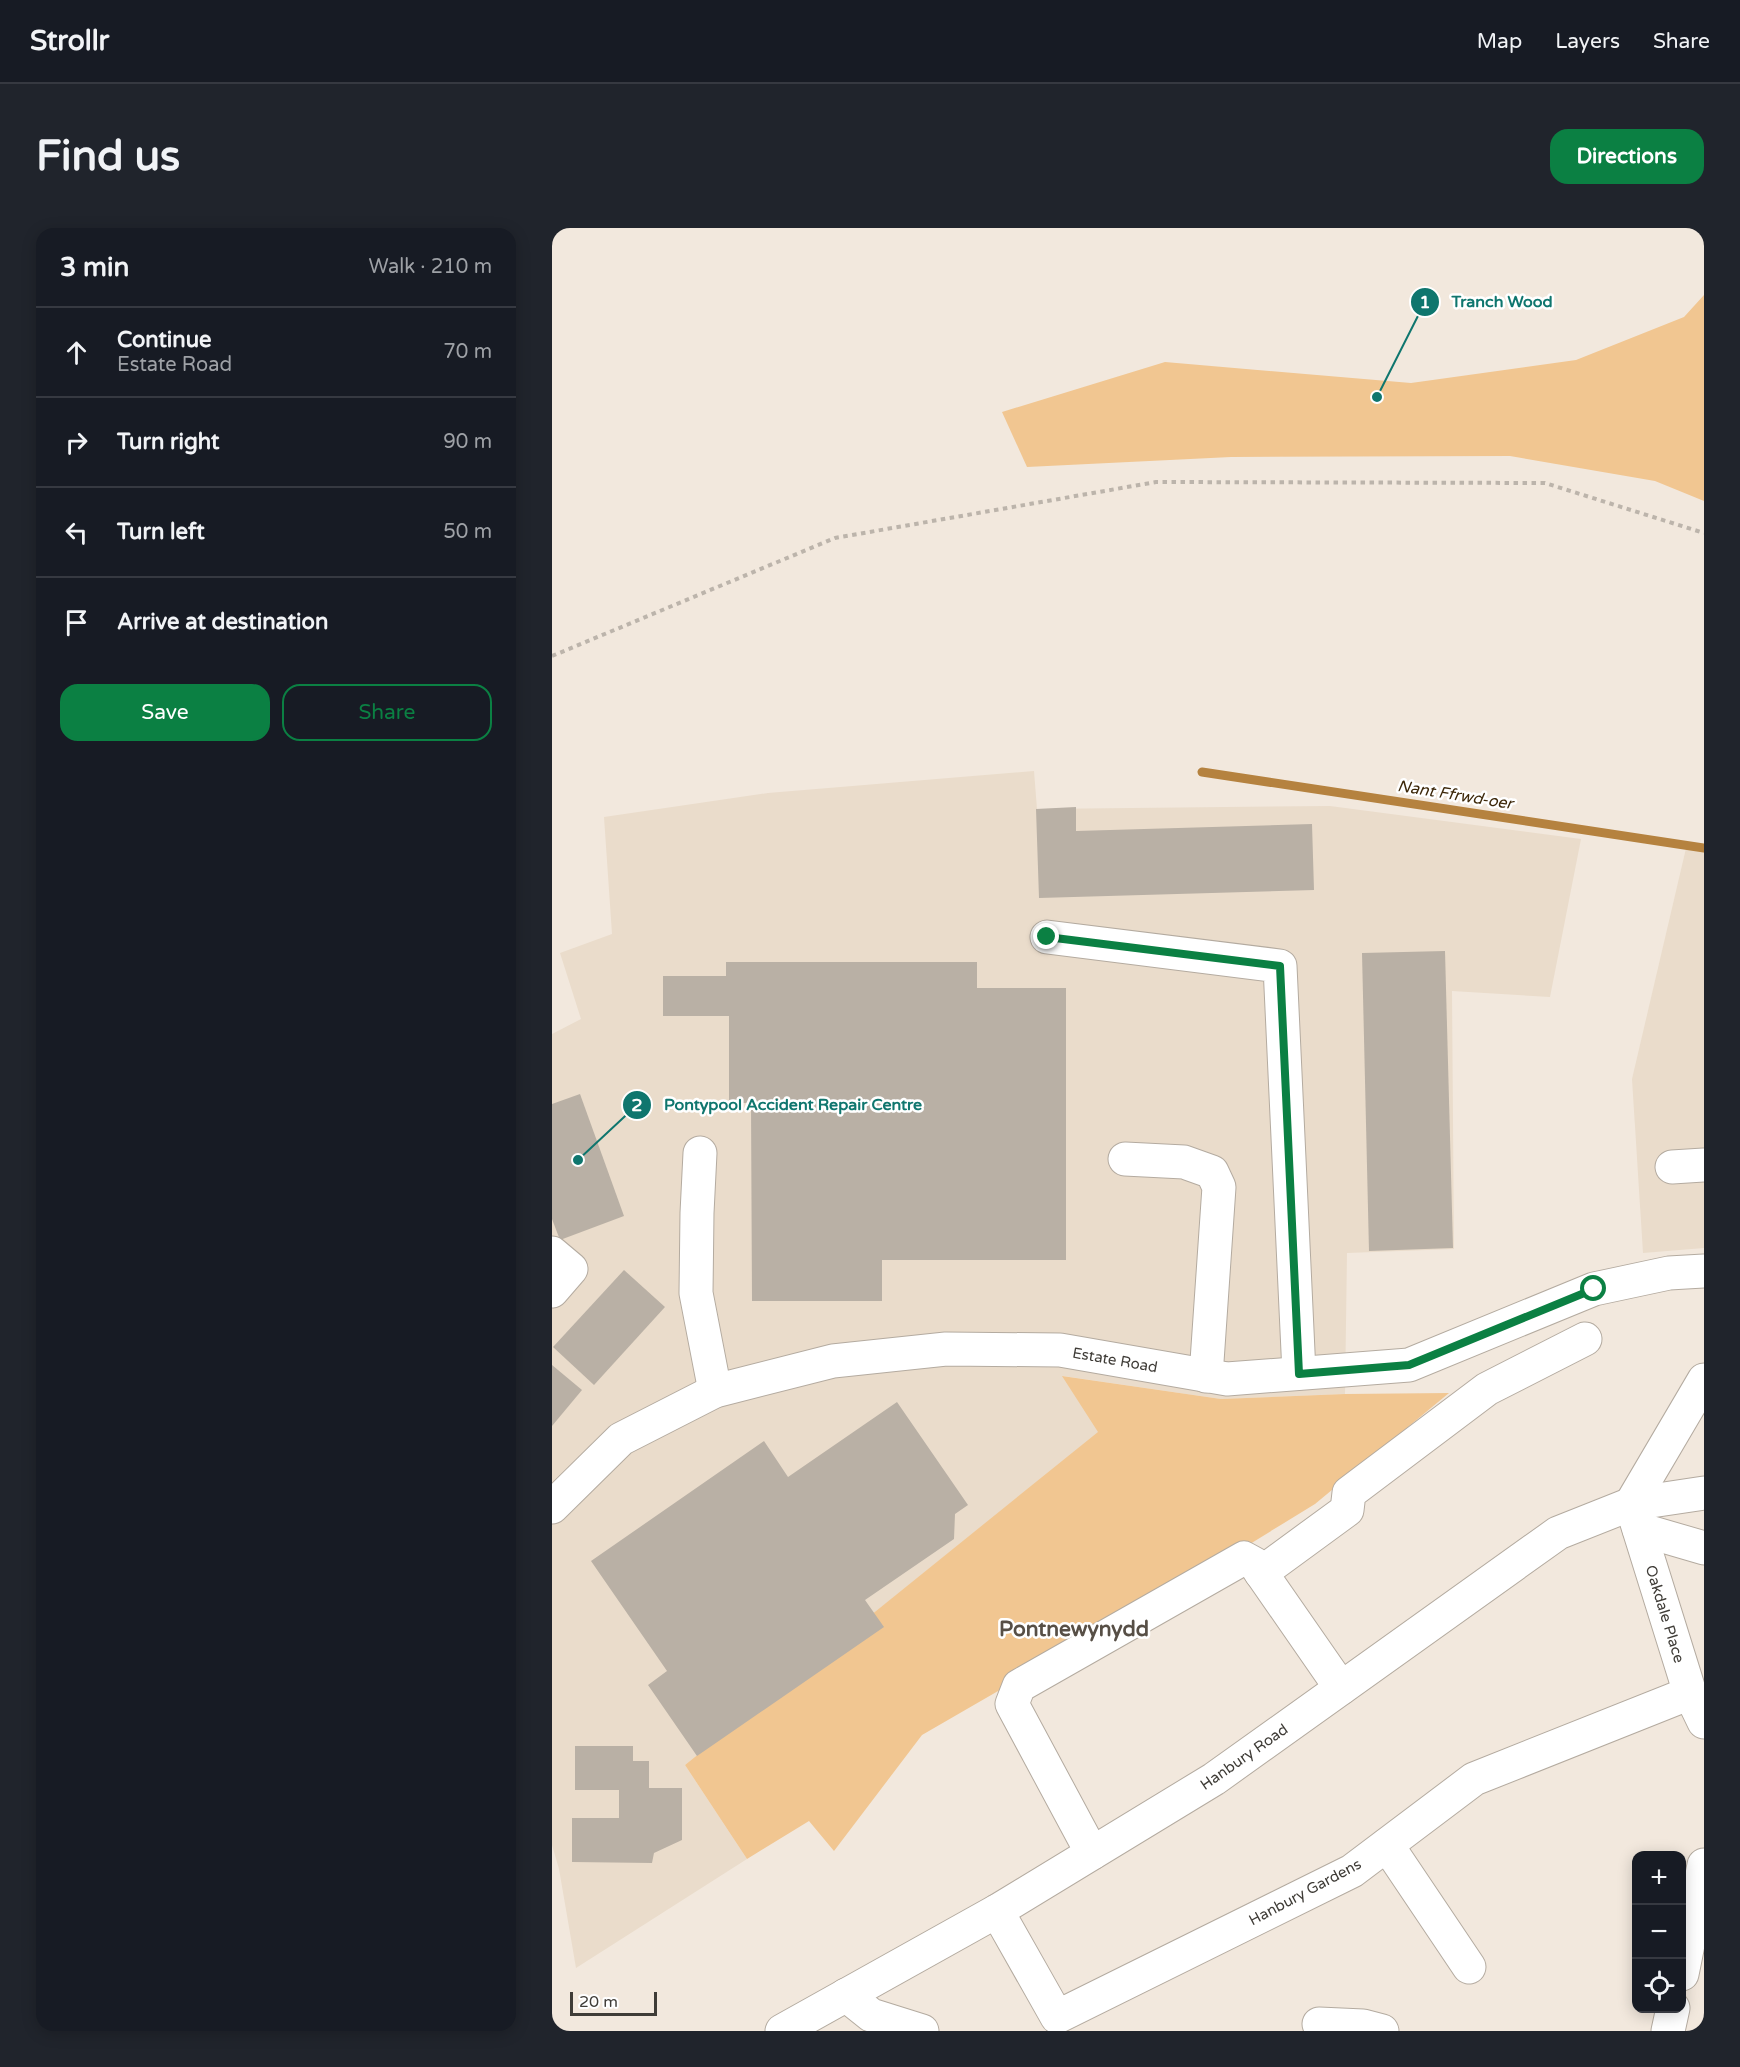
<!DOCTYPE html>
<html lang="en">
<head>
<meta charset="utf-8">
<style>
  body { margin:0; font-family:"Varela Round",sans-serif; background:#20242c; color:#f1f3f6 }
  .controls { position:absolute; right:18px; bottom:18px; display:grid; overflow:hidden; border-radius:12px; box-shadow:0 3px 15px #0003 }
  .controls button { width:54px; height:54px; display:grid; place-items:center; padding:0; border:0; border-bottom:2px solid #363941; background:#171b24; color:#f1f3f6; font:30px sans-serif }
  .scale { position:absolute; left:18px; bottom:15px; width:87px; box-sizing:border-box; padding-left:6px; border:3px solid #3f3c37; border-top:0; font-size:16px; line-height:21px; white-space:nowrap; color:#3f3c37; -webkit-text-stroke:4px #fff; paint-order:stroke }
  .stop { position:absolute; width:18px; height:18px; margin:-14px; border:4px solid #0b8043; border-radius:50%; background:#fff }
  .stop.end { background:#0b8043; border-color:#fff; box-shadow:0 2px 6px #0008 }
  .list { margin:0; padding:0; list-style:none }
  h2 { display:flex; justify-content:space-between; align-items:center; height:78px; margin:0; padding:0 24px; font-size:26px }
  h2 small { font-size:20px; font-weight:400; color:#9ea1a6 }
  .list li { display:grid; grid-template-columns:39px 1fr auto; gap:18px; align-items:center; box-sizing:border-box; height:90px; padding:0 24px; border-top:2px solid #363941 }
  .list b { display:block; font-size:22px; white-space:nowrap }
  .list p { margin:0; font-size:20px; white-space:nowrap; color:#9ea1a6 }
  .list em { font-size:20px; font-style:normal; color:#9ea1a6 }
  .actions { display:flex; gap:12px; padding:18px 24px }
  .actions a { flex:1; padding:14px 0; border:2px solid #0b8043; border-radius:18px; text-align:center; font-size:21px; color:#0b8043 }
  .actions .main { background:#0b8043; color:#fff }
  .icon { flex:none; width:33px; height:33px; fill:none; stroke:currentColor; stroke-width:2; stroke-linecap:round; stroke-linejoin:round }
  .map { position:relative; flex:none; width:1152px; height:1803px; overflow:hidden; border-radius:18px }
  header { display:flex; align-items:center; gap:36px; box-sizing:border-box; height:84px; padding:0 30px; background:#171b24; border-bottom:2px solid #363941 }
  header strong { font-size:28px }
  nav { display:flex; gap:33px; margin-inline-start:auto; font-size:21px }
  .intro { display:flex; align-items:center; justify-content:space-between; box-sizing:border-box; height:144px; padding:0 36px }
  h1 { margin:0; font-size:42px }
  .button { padding:15px 27px; border-radius:18px; background:#0b8043; color:#fff; font-size:21px; font-weight:700 }
  main { display:flex; gap:36px; padding:0 36px }
  aside { flex:1; background:#171b24; border-radius:18px; box-shadow:0 3px 15px #0003 }
  .map>svg:first-child { display:block }
  .built { fill:#eadccb }
  .green { fill:#f1c691 }
  .lines { fill:none; stroke-linecap:round; stroke-linejoin:round }
  .stream { stroke:#b5823f; stroke-width:9 }
  .building { fill:#b9b0a5 }
  .minor-casing { stroke:#b4aba0; stroke-width:35 }
  .path { stroke:#bcb4ab; stroke-width:4; stroke-dasharray:4.5 4.5; stroke-linecap:butt }
  .minor { stroke:#fff; stroke-width:33 }
  .route { stroke:#0b8043; stroke-width:8 }
  .labels { text-anchor:middle; dominant-baseline:central; stroke-width:5; stroke-linejoin:round; paint-order:stroke }
  .street-label { font-size:15px; fill:#3f3c37; stroke:#fff }
  .water-label { font-size:16px; font-style:italic; fill:#3d280a; stroke:#fff }
  .district-label { font-size:21px; font-weight:bold; fill:#574f46; stroke:#fff }
  .leader { fill:none; stroke:#0f766e; stroke-width:2 }
  .callout-dot { fill:#0f766e; stroke:#fff; stroke-width:2 }
  .mark-label { font-size:18px; text-anchor:middle; font-weight:bold; fill:#fff }
  .callout-label { font-size:16px; text-anchor:middle; font-weight:bold; fill:#0f766e; stroke:#fff; stroke-width:5; stroke-linejoin:round; paint-order:stroke }
</style>
</head>
<body>
<header>
<strong>Strollr</strong>
<nav><a>Map</a><a>Layers</a><a>Share</a></nav>
</header>
<div class="intro"><h1>Find us</h1><a class="button">Directions</a></div>
<main>
<aside>
<h2>3 min<small>Walk · 210 m</small></h2>
<ul class="list">
<li><svg class="icon" aria-label="ahead" viewBox="0 0 24 24"><path d="M12 20V5M6 11l6-6 6 6"/></svg><div><b>Continue</b><p>Estate Road</p></div><em>70 m</em></li>
<li><svg class="icon" aria-label="right" viewBox="0 0 24 24"><path d="M7 20v-9h11M14 6l5 5-5 5"/></svg><div><b>Turn right</b></div><em>90 m</em></li>
<li><svg class="icon" aria-label="left" viewBox="0 0 24 24"><path d="M17 20v-9H6M10 6l-5 5 5 5"/></svg><div><b>Turn left</b></div><em>50 m</em></li>
<li><svg class="icon" aria-label="arrive" viewBox="0 0 24 24"><path d="M6 21V4h12l-3 4 3 4H6"/></svg><div><b>Arrive at destination</b></div></li>
</ul>
<div class="actions"><a class="main">Save</a><a>Share</a></div>
</aside>
<div class="map">
<svg width="1152" height="1803" viewBox="0 0 1152 1803">
  <rect width="100%" height="100%" fill="#f2e8dd"/>
  <g class="built">
    <polygon points="482,543 485,581 778,578 1029,611 998,769 900,763 902,1021 795,1025 793,1166 669,1171 511,1148 547,1204 133,1537 195,1631 24,1740 7,1641 0,1617 0,806 29,791 8,725 60,706 52,589 216,565"/>
    <polygon points="1135,616 1152,620 1152,1020 1091,1025 1080,851"/>
  </g>
  <g class="green">
    <polygon points="1152,67 1152,273 1103,253 958,228 679,229 475,239 450,184 613,134 859,155 1024,132 1132,89"/>
    <polygon points="510,1148 669,1171 793,1166 897,1165 763,1276 662,1338 370,1507 282,1623 257,1593 195,1631 133,1537 546,1204"/>
  </g>
  <g class="lines">
    <polyline class="stream" points="650,544 1152,620"/>
  </g>
  <g class="building">
    <polygon points="524,579 524,603 760,596 762,662 487,670 484,581"/>
    <polygon points="893,723 901,1020 817,1023 810,725"/>
    <polygon points="174,734 425,734 425,760 514,760 514,1032 330,1032 330,1073 200,1073 199,875 177,875 177,788 111,788 111,748 174,748"/>
    <polygon points="28,866 72,988 8,1012 0,991 0,876"/>
    <polygon points="72,1042 113,1079 42,1157 1,1119"/>
    <polygon points="0,1137 30,1162 0,1198"/>
    <polygon points="345,1174 416,1277 403,1286 402,1311 313,1372 332,1399 145,1528 96,1457 115,1443 39,1333 212,1213 236,1249"/>
    <polygon points="23,1518 81,1518 81,1533 97,1533 97,1560 130,1560 130,1612 102,1625 100,1635 20,1634 20,1590 67,1590 67,1562 23,1562"/>
  </g>
  <g class="lines">
    <defs>
      <g id="minor">
        <polyline points="495,709 728,738 747,1145"/>
        <polyline points="148,925 145,985 144,1065 163,1163"/>
        <polyline points="573,931 632,934 660,944 667,959 654,1148"/>
        <polyline points="1120,939 1152,937"/>
        <polyline points="0,1025 19,1041 0,1063"/>
        <polyline points="1152,1152 1079,1276 1138,1465 1152,1494"/>
        <polyline points="0,1279 69,1211 163,1163 281,1133 394,1121 508,1122 675,1151 857,1137 1042,1061 1117,1045 1152,1043"/>
        <polyline points="1087,1301 1152,1320"/>
        <polyline points="709,1345 795,1282 797,1265 935,1161 1033,1111"/>
        <polyline points="835,1617 917,1739"/>
        <polyline points="540,1625 460,1476 467,1458 692,1330 703,1336 789,1460"/>
        <polyline points="445,1683 505,1789 800,1643 922,1551 1138,1465"/>
        <polyline points="1130,1746 1152,1637"/>
        <polyline points="294,1767 319,1787 370,1803"/>
        <polyline points="767,1796 811,1798 830,1803"/>
        <polyline points="230,1803 445,1683 662,1551 1006,1305 1079,1276 1152,1265"/>
        <polyline points="1116,1803 1121,1780"/>
      </g>
    </defs>
    <use href="#minor" class="minor-casing"/>
    <polyline class="path" points="0,428 283,310 604,254 993,255 1152,305"/>
    <use href="#minor" class="minor"/>
  </g>
  <g class="lines">
    <polyline class="route" points="495,709 728,738 747,1146 857,1137 1042,1061"/>
  </g>
  <g class="labels">
    <g class="street-label">
      <text transform="translate(563 1132) rotate(10)">Estate Road</text>
      <text transform="translate(1113 1386) rotate(73)">Oakdale Place</text>
      <text transform="translate(692 1529) rotate(-35)">Hanbury Road</text>
      <text transform="translate(753 1664) rotate(-28)">Hanbury Gardens</text>
    </g>
    <g class="water-label">
      <text transform="translate(903 567) rotate(9)">Nant Ffrwd-oer</text>
    </g>
    <g class="district-label">
      <text x="522" y="1401">Pontnewynydd</text>
    </g>
  </g>
  <path class="leader" d="M825 169L873 74M26 932L85 877"/>
  <g class="callout-dot">
    <circle cx="825" cy="169" r="6"/>
    <circle cx="26" cy="932" r="6"/>
    <circle cx="873" cy="74" r="15"/>
    <circle cx="85" cy="877" r="15"/>
  </g>
  <g class="mark-label">
    <text x="873" y="80">1</text>
    <text x="85" y="883">2</text>
  </g>
  <g class="callout-label">
    <text x="950" y="79">Tranch Wood</text>
    <text x="241" y="882">Pontypool Accident Repair Centre</text>
  </g>
</svg>
<div class="controls">
<button>+</button>
<button>−</button>
<button><svg class="icon" aria-label="locate" viewBox="0 0 24 24"><circle cx="12" cy="12" r="6"/><path d="M12 2v4M12 18v4M2 12h4M18 12h4"/></svg></button>
</div>
<div class="scale">20 m</div>
<div class="stop" style="left:1042px;top:1061px"></div>
<div class="stop end" style="left:495px;top:709px"></div>
</div>
</main>
</body>
</html>
